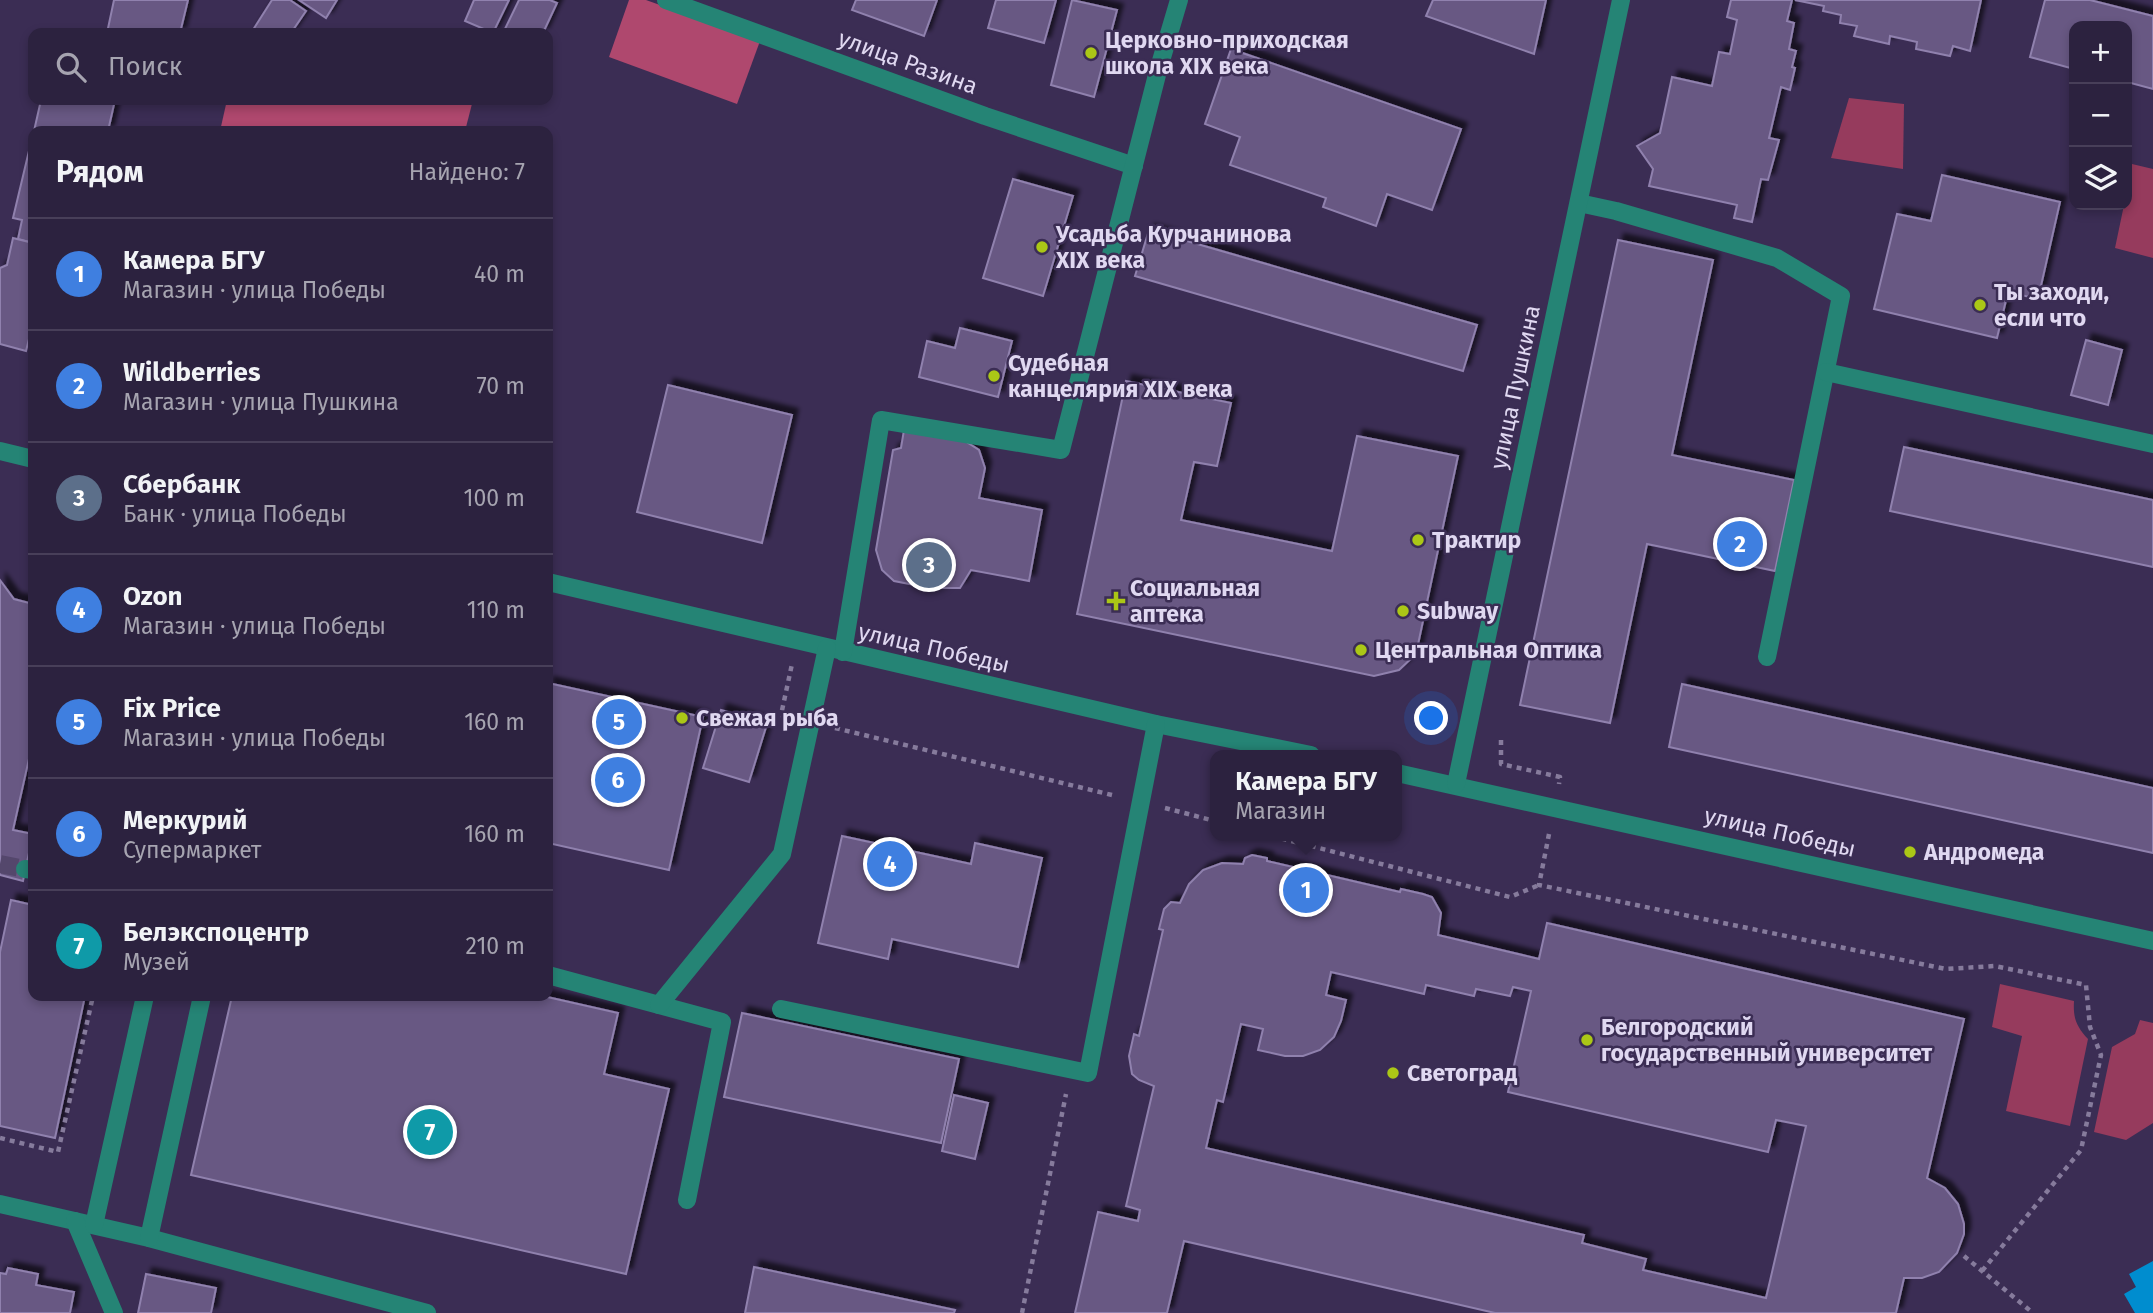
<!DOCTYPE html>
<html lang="ru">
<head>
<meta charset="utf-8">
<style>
  body { margin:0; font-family:"Fira Sans",sans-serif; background:#382f4a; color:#f1f3f6 }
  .controls { position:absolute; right:21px; top:21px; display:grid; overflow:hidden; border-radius:14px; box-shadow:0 4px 10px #0003 }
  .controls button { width:63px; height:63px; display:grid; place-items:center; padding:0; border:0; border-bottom:2px solid #483f59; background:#2c223f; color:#f1f3f6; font:35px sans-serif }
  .you { position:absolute; left:1432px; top:719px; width:24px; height:24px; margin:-18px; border:5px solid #fff; border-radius:50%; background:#1a73e8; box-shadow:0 0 0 10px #1a73e833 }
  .badge { display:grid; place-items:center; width:46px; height:46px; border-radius:50%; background:#8bbbb9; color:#fff; font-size:23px; font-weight:700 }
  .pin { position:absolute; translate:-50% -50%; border:4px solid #fff; box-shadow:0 2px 7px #0006 }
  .popup { position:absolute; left:1210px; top:750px; width:192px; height:91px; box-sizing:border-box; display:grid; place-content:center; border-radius:14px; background:#2c223f; filter:drop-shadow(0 2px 5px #0005); font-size:23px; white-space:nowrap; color:#a6a4b0 }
  .popup b { font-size:26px; color:#f1f3f6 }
  .popup::after { content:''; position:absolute; left:50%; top:100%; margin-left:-14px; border:14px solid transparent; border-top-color:#2c223f }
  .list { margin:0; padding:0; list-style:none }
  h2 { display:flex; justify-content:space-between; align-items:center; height:91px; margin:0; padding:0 28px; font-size:30px }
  h2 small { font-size:23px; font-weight:400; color:#a6a4b0 }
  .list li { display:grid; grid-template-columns:46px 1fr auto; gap:21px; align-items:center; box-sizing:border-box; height:112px; padding:0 28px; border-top:2px solid #483f59 }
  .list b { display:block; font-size:26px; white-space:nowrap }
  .list p { margin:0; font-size:23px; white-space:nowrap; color:#a6a4b0 }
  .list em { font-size:23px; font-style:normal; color:#a6a4b0 }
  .icon { flex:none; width:38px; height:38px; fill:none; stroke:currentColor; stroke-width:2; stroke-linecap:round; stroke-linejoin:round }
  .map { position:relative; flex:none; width:2153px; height:1313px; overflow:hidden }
  .search { position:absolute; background:#2c223f; box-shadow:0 4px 10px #0003; left:28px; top:28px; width:525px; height:77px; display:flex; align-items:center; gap:18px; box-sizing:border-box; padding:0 24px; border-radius:14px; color:#a6a4b0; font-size:26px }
  .panel { position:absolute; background:#2c223f; box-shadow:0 4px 10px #0003; left:28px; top:126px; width:525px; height:875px; border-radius:14px }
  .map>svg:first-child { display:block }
  .green { fill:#963b5d }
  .forest { fill:#af486e }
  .water { fill:#008dcf }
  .building { fill:#675983; stroke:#9081ae; stroke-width:2; fill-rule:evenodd; filter:url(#shadow) }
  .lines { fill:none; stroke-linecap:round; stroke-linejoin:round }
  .minor-tunnel { stroke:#54476c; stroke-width:18; stroke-dasharray:18 9; stroke-linecap:butt }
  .path { stroke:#867b9c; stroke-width:4.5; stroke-dasharray:5 5; stroke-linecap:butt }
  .minor { stroke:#258475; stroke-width:18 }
  .poi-dot { fill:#abc716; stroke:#3b2d54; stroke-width:2.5 }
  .labels { text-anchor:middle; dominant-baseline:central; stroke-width:5; stroke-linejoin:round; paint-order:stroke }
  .poi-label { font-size:23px; font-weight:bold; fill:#e0d8f1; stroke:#3b2d54; text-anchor:start }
  .street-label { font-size:23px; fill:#e0d8f1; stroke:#3b2d54 }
</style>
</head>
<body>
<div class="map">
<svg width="2153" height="1313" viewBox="0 0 2153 1313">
  <defs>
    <filter id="shadow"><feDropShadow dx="6" dy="-6" stdDeviation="2" flood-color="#0009"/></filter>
  </defs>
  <rect width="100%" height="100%" fill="#3b2d54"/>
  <g class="green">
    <polygon points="1849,98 1904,104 1903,169 1831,158"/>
    <polygon points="2132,164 2153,169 2153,258 2115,248 2124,205 2127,205 2127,189"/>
    <path d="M2000,984L2074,1001C2073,1018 2076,1026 2088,1039L2070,1126L2006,1111L2022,1036L1992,1027Z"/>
    <polygon points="2140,1020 2153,1023 2153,1123 2126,1140 2094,1132 2112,1047 2135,1034"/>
  </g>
  <g class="forest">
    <polygon points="629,0 646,0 760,41 737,104 609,57"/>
    <polygon points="227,100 473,100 465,131 220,131"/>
  </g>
  <polygon class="water" points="2153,1261 2153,1313 2135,1313 2124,1294 2136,1287 2129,1274"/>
  <g class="building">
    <polygon points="114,0 188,0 180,33 107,33"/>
    <polygon points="272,0 290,0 306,11 291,33 251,33"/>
    <polygon points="299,0 337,0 326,18"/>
    <polygon points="474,0 509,0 493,33 465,21"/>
    <polygon points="519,0 550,0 557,3 543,33 503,33"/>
    <polygon points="856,0 937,0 924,36 852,10"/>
    <polygon points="996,0 1056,0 1044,43 988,28"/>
    <polygon points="1072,0 1117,10 1094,97 1051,85"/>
    <polygon points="1433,0 1546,0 1534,54 1426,16"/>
    <polygon points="1731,0 1792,0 1787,21 1794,23 1789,49 1796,51 1792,67 1795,68 1790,90 1781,87 1769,138 1779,140 1768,180 1761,179 1752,222 1734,218 1737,205 1649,186 1653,169 1637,146 1660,133 1672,77 1712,86 1719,52 1730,54 1737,20 1727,17"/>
    <polygon points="1795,0 1981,0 1970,51 1953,46 1950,56 1916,49 1917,42 1890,36 1889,44 1854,36 1857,26 1840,23 1841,15 1823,11 1824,6"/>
    <polygon points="2045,0 2090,0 2153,16 2153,89 2127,82 2127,26 2074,26 2074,69 2030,57"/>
    <polygon points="1231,49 1461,129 1432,210 1387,194 1376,226 1323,207 1326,198 1230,165 1240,137 1205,124"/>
    <polygon points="41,100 115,100 108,131 34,131"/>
    <polygon points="33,134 33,243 18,239 22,220 13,218"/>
    <polygon points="1942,175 2060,202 2038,299 2008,292 1997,338 1874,309 1897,214 1931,221"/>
    <polygon points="1013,179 1073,196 1043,296 983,278"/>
    <polygon points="1149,230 1477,325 1463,371 1135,276"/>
    <polygon points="13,238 33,243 33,341 29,339 26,351 0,344 0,268 7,265"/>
    <polygon points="1618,240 1713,260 1672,455 1794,480 1775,571 1647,544 1610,723 1520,705"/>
    <polygon points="960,328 1012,341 998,397 919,377 927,341 955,348"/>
    <polygon points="2086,340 2122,350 2108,405 2071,395"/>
    <polygon points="1126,381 1231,403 1217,466 1194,462 1181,520 1332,551 1357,436 1458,456 1416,654 1399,670 1374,676 1077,614"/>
    <polygon points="668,385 792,415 762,543 637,512"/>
    <polygon points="904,430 965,441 979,450 985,468 979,498 1042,510 1029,581 971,570 960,588 930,588 894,581 882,570 876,550 893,450 901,448"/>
    <polygon points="1904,447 2153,500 2153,567 1890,511"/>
    <polygon points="0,580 14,599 29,603 33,601 33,741 13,830 33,834 23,881 0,875"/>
    <polygon points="548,683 703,717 669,870 548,843"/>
    <polygon points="1682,684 2153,788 2153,853 1669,747"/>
    <polygon points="721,710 767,724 749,782 703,768"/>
    <polygon points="842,836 971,864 975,843 1042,858 1018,967 892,939 888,959 818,943"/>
    <path d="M1252,855L1267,858V861L1400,892L1401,889L1423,894L1432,897L1441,913L1438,935L1539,959L1547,923L1964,1019L1927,1178L1945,1188L1958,1204L1964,1224V1234L1957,1253L1939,1272L1922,1278H1904L1896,1313H1495L1184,1241L1167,1313H1075L1098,1212L1138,1221L1140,1210L1126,1206L1154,1086L1139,1080L1132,1074L1129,1056L1134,1034L1139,1036L1163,930L1159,929L1164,909L1171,902L1180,903L1189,884L1203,870L1222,863L1243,864L1245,858ZM1331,972L1424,994L1426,985L1474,996L1476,989L1510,996L1513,987L1531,991L1508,1092L1768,1152L1776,1120L1806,1126L1766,1298L1643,1270L1646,1259L1582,1243L1584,1235L1206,1148L1217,1100L1223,1102L1241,1024L1263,1029L1258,1050L1285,1056H1303L1320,1050L1334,1037L1341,1021L1346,1000L1326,995Z"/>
    <polygon points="11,900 33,905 33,996 85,996 55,1138 0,1126 0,952"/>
    <polygon points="232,996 543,996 618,1013 604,1074 669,1089 626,1274 191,1175"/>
    <polygon points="742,1013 959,1059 941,1143 724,1097"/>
    <polygon points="954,1095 988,1103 975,1159 942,1151"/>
    <polygon points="754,1267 955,1310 954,1313 745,1313"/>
    <polygon points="8,1268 38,1274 36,1285 74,1292 70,1313 0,1313 0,1273 6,1274"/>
    <polygon points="146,1274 216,1288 211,1313 138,1313"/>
  </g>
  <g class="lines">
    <polyline class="minor-tunnel" points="0,864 25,869"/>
    <g class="path">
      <polyline points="786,716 781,715 792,664"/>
      <polyline points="835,728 1116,796"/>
      <polyline points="1501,740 1501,764 1560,777 1559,784"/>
      <polyline points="1165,808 1215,821"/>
      <polyline points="1549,834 1539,885 1946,969 1995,966 2086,985 2090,1027 2101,1055 2081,1150 1982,1271"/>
      <polyline points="1272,836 1510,897 1539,885"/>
      <polyline points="0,1138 58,1152 93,996"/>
      <polyline points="1964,1256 2033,1313"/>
      <polyline points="1022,1313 1066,1094"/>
    </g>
    <g class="minor">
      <polyline points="666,0 985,116 1134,166"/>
      <polyline points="1579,203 1616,211 1777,258 1841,296 1767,657"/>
      <polyline points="1826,372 2153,444"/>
      <polyline points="0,451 33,459"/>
      <polyline points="548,582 1156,724 1311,755"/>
      <polyline points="843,652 881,420 1061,450 1158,71 1179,0"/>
      <polyline points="1397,773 2153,941"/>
      <polyline points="1456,784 1621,0"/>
      <polyline points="25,869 33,870"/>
      <polyline points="548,975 722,1022 687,1200"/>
      <polyline points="659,1005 782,854 827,648"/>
      <polyline points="781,1009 1088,1073 1156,724"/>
      <polyline points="0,1204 149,1238 427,1313"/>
      <polyline points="75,1221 114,1313"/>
      <polyline points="94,1225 145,996"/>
      <polyline points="149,1238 202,996"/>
    </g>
  </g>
  <g class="poi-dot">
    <circle cx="1091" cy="53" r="7"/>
    <circle cx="1042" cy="247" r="7"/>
    <circle cx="1980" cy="305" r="7"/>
    <circle cx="994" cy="376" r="7"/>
    <circle cx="1418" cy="540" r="7"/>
    <path d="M1112.5 590.5h7v7h7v7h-7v7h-7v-7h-7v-7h7z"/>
    <circle cx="1403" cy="611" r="7"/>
    <circle cx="1361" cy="650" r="7"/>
    <circle cx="682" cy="718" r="7"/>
    <circle cx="1910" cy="852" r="7"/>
    <circle cx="1587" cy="1040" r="7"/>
    <circle cx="1393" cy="1073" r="7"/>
  </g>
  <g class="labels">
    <g class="poi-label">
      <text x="1105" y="40">Церковно-приходская<tspan x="1105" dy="26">школа XIX века</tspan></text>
      <text x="1056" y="234">Усадьба Курчанинова<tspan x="1056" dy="26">XIX века</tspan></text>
      <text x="1994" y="292">Ты заходи,<tspan x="1994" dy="26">если что</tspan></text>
      <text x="1008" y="363">Судебная<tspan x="1008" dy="26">канцелярия XIX века</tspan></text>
      <text x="1432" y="540">Трактир</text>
      <text x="1130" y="588">Социальная<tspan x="1130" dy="26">аптека</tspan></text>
      <text x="1417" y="611">Subway</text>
      <text x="1375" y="650">Центральная Оптика</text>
      <text x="696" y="718">Свежая рыба</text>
      <text x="1924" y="852">Андромеда</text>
      <text x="1601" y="1027">Белгородский<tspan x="1601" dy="26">государственный университет</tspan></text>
      <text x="1407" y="1073">Светоград</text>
    </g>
    <g class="street-label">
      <text transform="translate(908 62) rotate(20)">улица Разина</text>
      <text transform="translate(1515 387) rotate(-78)">улица Пушкина</text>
      <text transform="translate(934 648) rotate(13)">улица Победы</text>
      <text transform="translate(1780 832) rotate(13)">улица Победы</text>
    </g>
  </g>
</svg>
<div class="controls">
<button>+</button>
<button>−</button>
<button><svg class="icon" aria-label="layers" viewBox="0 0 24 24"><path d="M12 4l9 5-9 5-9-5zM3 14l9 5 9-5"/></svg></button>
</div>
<div class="you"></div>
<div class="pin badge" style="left:1306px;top:890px;background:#3f7fe0">1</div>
<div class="popup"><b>Камера БГУ</b>Магазин</div>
<div class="pin badge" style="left:1740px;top:544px;background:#3f7fe0">2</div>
<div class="pin badge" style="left:929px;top:565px;background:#5c6f8a">3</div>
<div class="pin badge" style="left:890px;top:864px;background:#3f7fe0">4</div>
<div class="pin badge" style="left:619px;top:722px;background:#3f7fe0">5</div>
<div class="pin badge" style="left:618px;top:780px;background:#3f7fe0">6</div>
<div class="pin badge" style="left:430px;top:1132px;background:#0f9aa8">7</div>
<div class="search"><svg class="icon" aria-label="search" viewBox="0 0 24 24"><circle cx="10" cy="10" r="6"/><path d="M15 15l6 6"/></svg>Поиск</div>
<section class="panel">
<h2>Рядом<small>Найдено: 7</small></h2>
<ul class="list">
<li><span class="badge" style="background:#3f7fe0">1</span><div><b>Камера БГУ</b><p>Магазин · улица Победы</p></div><em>40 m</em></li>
<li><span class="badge" style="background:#3f7fe0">2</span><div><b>Wildberries</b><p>Магазин · улица Пушкина</p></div><em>70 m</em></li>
<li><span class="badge" style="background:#5c6f8a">3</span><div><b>Сбербанк</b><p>Банк · улица Победы</p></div><em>100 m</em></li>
<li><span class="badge" style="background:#3f7fe0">4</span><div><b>Ozon</b><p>Магазин · улица Победы</p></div><em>110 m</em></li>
<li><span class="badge" style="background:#3f7fe0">5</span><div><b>Fix Price</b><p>Магазин · улица Победы</p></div><em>160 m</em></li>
<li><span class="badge" style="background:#3f7fe0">6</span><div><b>Меркурий</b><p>Супермаркет</p></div><em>160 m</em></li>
<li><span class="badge" style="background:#0f9aa8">7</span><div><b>Белэкспоцентр</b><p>Музей</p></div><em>210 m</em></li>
</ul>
</section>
</div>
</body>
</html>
